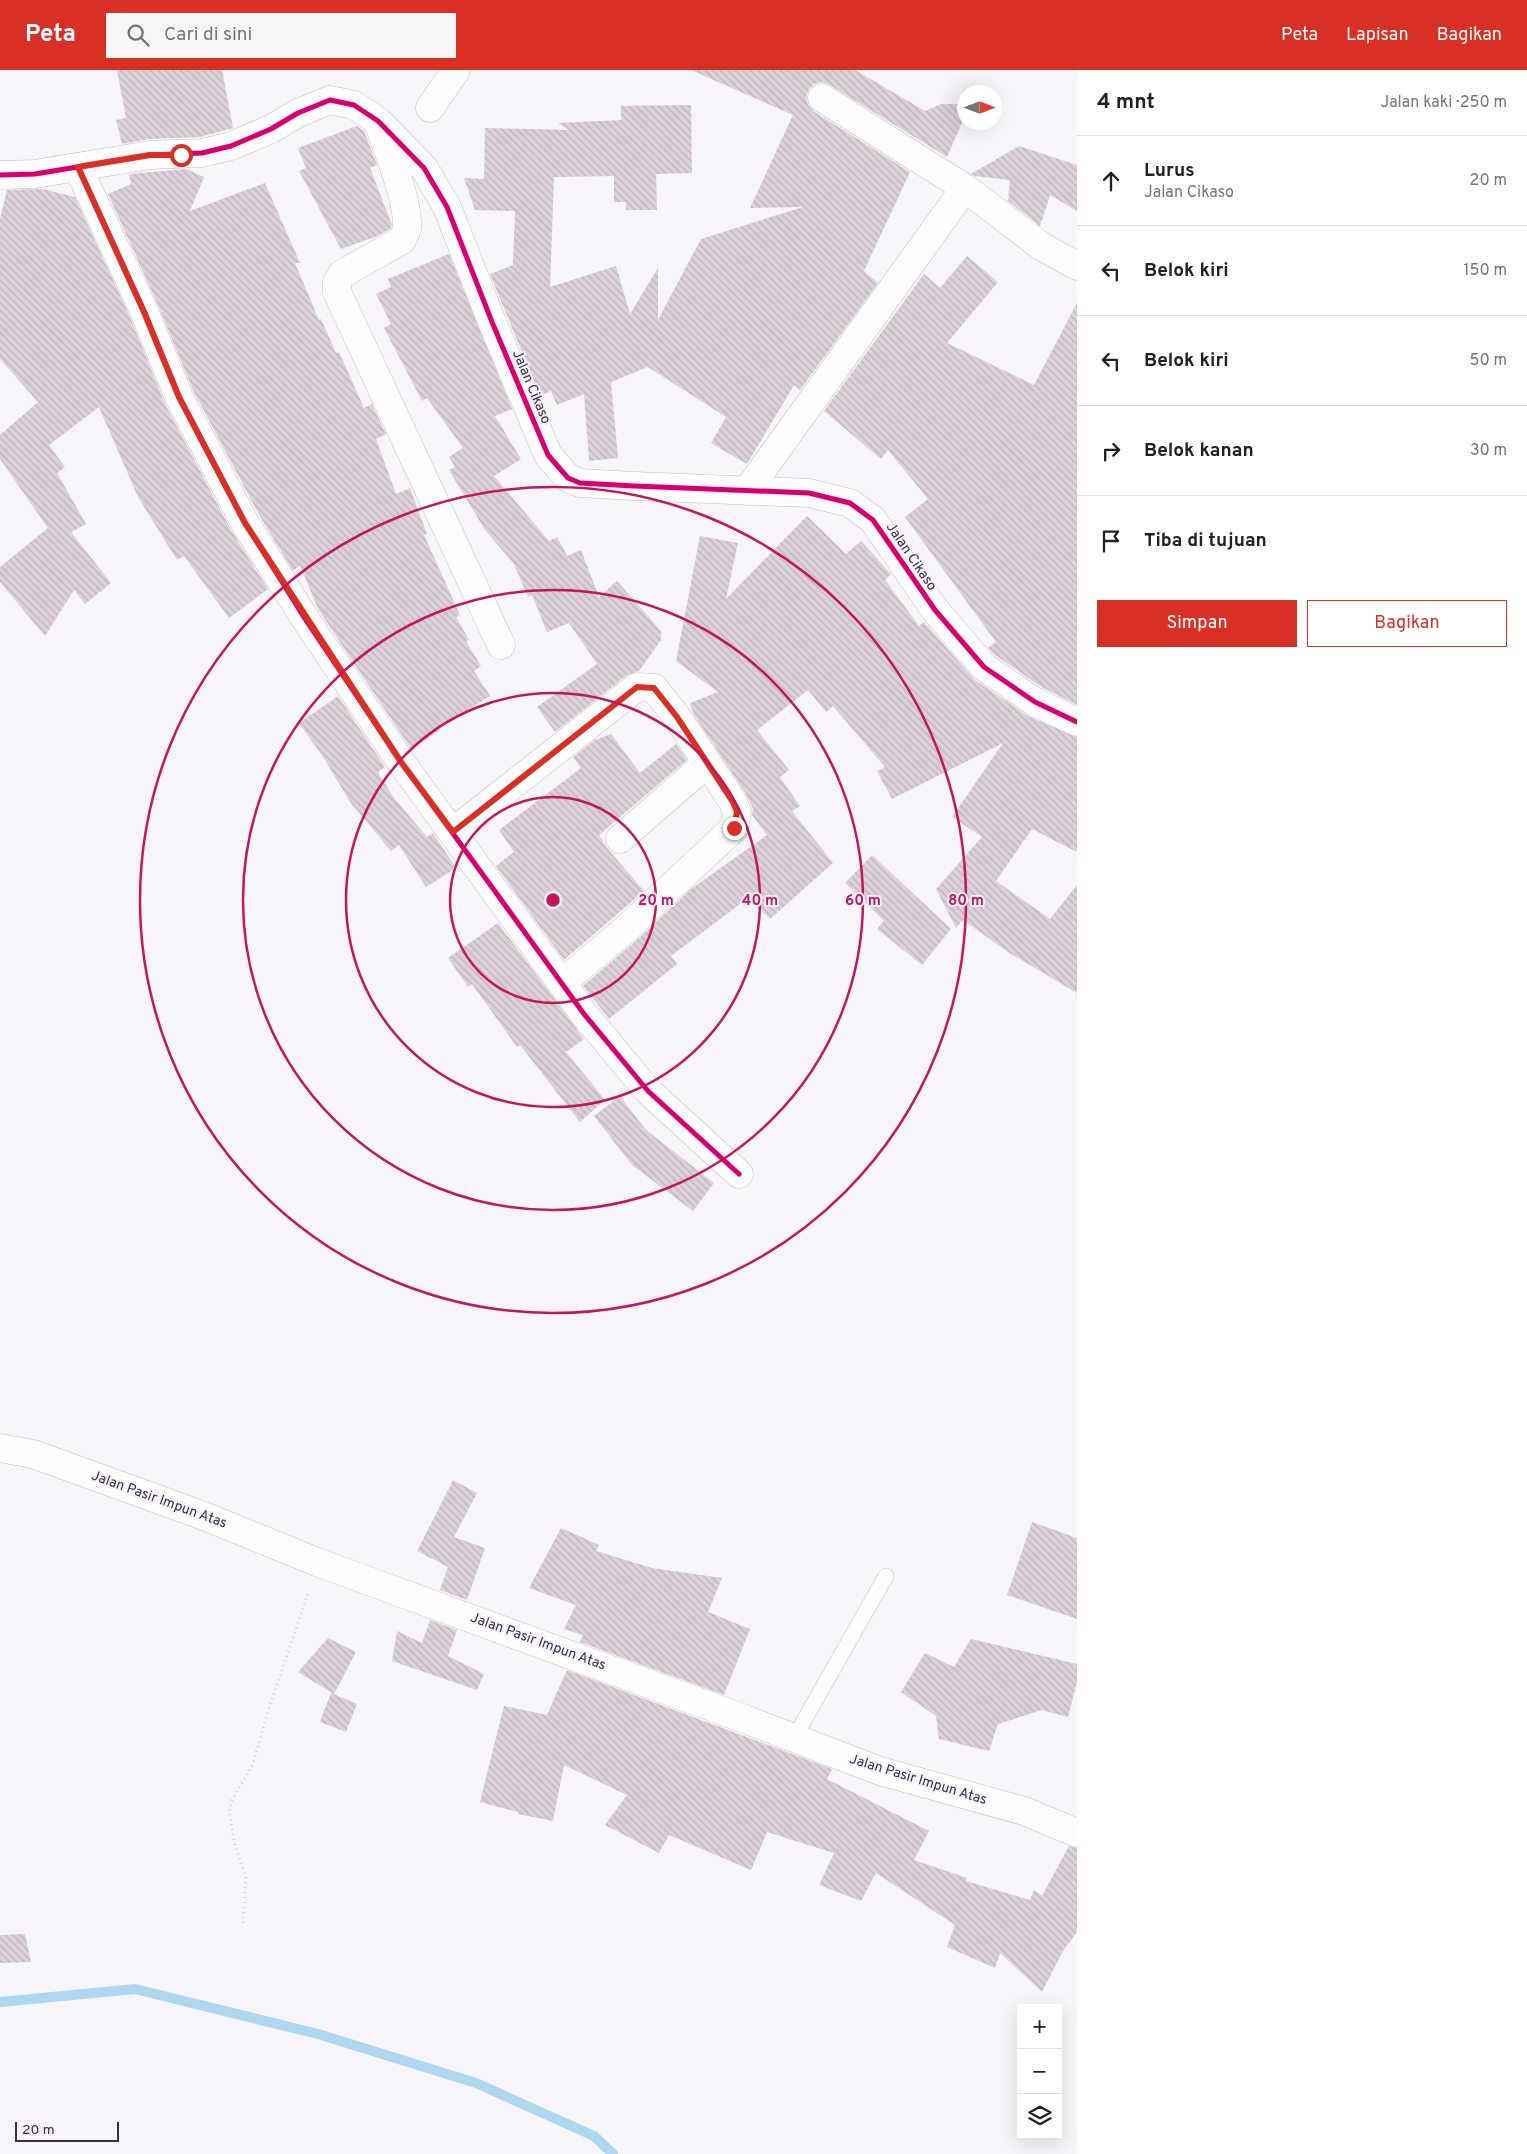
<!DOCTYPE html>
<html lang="id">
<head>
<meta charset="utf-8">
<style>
  body { margin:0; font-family:Overpass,sans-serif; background:#f6f6f6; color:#202124 }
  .controls { position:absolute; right:15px; bottom:15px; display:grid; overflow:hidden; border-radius:0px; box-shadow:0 5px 20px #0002 }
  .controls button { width:45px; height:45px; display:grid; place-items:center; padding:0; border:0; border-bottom:1px solid #e0e0e0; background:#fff; color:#202124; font:25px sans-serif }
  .compass { position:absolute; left:957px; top:15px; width:45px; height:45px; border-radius:50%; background:#fff; box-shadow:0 5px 20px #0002; rotate:90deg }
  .scale { position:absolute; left:15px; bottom:12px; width:104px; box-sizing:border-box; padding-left:5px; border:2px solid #36323b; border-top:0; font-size:14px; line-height:18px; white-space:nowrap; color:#36323b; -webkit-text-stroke:4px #f6f0fe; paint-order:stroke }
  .stop { position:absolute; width:15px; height:15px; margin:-11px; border:4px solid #d93025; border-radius:50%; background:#fff }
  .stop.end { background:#d93025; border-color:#fff; box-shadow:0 1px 5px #0008 }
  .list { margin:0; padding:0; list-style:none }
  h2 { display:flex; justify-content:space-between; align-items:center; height:65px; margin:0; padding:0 20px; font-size:21px }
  h2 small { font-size:16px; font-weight:400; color:#757577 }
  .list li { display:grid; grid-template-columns:32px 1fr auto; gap:15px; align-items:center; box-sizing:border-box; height:90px; padding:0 20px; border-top:1px solid #e0e0e0 }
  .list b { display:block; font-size:19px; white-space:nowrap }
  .list p { margin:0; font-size:16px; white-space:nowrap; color:#757577 }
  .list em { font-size:16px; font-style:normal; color:#757577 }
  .actions { display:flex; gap:10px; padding:15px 20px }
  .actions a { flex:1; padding:11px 0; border:1px solid #d93025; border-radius:0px; text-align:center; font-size:18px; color:#d93025 }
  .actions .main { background:#d93025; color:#fff }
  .icon { flex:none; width:28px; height:28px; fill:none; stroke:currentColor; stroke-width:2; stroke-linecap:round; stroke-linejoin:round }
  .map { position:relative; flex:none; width:1077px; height:2084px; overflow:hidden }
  header { display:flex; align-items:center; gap:30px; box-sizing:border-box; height:70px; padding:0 25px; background:#d93025; color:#fff }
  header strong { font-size:24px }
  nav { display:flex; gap:28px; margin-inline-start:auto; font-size:18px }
  .search { width:350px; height:45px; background:#f6f6f6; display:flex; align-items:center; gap:12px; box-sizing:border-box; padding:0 18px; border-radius:0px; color:#757577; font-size:19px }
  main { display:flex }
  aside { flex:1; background:#fff }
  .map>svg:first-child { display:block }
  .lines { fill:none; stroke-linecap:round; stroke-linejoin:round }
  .stream { stroke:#aed7f0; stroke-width:10 }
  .building { fill:url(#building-back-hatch) }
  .lane-casing { stroke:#c1bec4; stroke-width:16 }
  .street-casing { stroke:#c1bec4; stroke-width:29 }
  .path { stroke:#d3d2d6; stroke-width:3; stroke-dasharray:1 4; stroke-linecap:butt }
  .lane { stroke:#fefdfe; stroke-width:15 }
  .street { stroke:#fefdfe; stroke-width:28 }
  .cycleway-casing { stroke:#f6f0fe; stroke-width:8 }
  .cycleway { stroke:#d6006c; stroke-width:5 }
  .route { stroke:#d93025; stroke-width:6 }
  .ring { fill:none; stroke:#c2185b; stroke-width:2.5 }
  .labels { text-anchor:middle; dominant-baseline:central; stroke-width:4; stroke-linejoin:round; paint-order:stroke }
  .street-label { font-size:14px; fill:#36323b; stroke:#f6f0fe }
  .centre { fill:#c2185b; stroke:#f6f0fe; stroke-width:2.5 }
  .ring-label { font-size:15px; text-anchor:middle; font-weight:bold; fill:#c2185b; stroke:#f6f0fe; stroke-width:4; stroke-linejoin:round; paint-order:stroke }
</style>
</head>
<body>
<header>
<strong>Peta</strong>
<div class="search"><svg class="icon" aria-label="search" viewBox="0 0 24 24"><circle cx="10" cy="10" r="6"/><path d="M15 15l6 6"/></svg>Cari di sini</div>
<nav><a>Peta</a><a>Lapisan</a><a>Bagikan</a></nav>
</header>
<main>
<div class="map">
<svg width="1077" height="2084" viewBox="0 0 1077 2084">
  <defs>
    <pattern id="building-back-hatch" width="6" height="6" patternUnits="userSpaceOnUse" patternTransform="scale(1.25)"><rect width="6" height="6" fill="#dcd0da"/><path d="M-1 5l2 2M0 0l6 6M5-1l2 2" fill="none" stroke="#bdb3bc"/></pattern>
  </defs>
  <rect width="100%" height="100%" fill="#f7f4fa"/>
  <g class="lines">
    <polyline class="stream" points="0,1932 135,1919 318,1964 476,2013 594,2066 613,2084"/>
  </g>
  <g class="building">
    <polygon points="117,0 222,0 233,58 200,67 149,69 122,74 116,50 126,48"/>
    <polygon points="691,0 855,0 925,41 941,34 964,34 964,48 947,87 830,15 822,12 814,14 809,19 806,27 808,35 813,41 910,102 864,201 878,213 800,320 794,315 747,394 711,373 726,347 648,297 611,312 618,388 589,391 584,324 557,335 551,321 540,326 490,204 513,195 515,141 475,140 464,108 484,109 485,58 569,60 558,53 621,50 621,36 691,35 692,103 656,104 657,140 626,140 626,132 614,132 614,106 554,107 550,217 616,196 630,244 658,198 658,250 701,169 803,137 750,138 793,45"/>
    <polygon points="357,56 364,61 377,95 370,98 392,155 390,159 375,167 341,179 299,101 306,98 298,78"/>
    <polygon points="1019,76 1077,95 1077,141 1050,125 1040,156 1008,131 1010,110 975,106 971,104"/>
    <polygon points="186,99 204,107 190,141 265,113 300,193 295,193 319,250 321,249 336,283 339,282 364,338 372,334 386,364 376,369 396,424 410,418 427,464 424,465 460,545 456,547 469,570 466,571 481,596 474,601 490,626 439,658 440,660 411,679 318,539 300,495 293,501 259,445 193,320 158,235 108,124 131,114 129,104"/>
    <polygon points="42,119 75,127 130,247 165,334 231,460 268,519 229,548 184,486 177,490 138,427 99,337 49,375 65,397 57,403 86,454 71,462 111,513 85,534 74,520 45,566 0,512 0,497 48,458 0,389 0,365 38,332 0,289 0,149 7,120"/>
    <polygon points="449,184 512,339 495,346 521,389 494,406 549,471 557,467 567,486 581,480 599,527 617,511 661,561 661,570 639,601 627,605 555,662 537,637 597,594 569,553 547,562 532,525 528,527 514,494 485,460 449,400 455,397 449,387 463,378 427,328 422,331 384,258 391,254 376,224 391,217 388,209"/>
    <polygon points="967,186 998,212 947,273 1034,315 1077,233 1077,635 1043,618 995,585 988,578 996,572 905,447 928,429 888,380 881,389 824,341 924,204 940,218"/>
    <polygon points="807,446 846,484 861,471 891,504 885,510 919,556 924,552 975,610 1028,646 1077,667 1077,782 1032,759 996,811 1050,849 1077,815 1077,923 1008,882 963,850 956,858 936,819 982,767 952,747 1003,673 892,729 877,701 885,697 833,636 826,642 808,620 757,660 789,700 780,707 800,736 792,741 833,793 770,849 748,828 671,886 677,894 609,949 583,916 638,869 691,819 767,765 752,745 753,739 746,724 694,645 690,633 718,622 676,591 700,466 738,473 726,529"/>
    <polygon points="338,626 385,697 378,702 394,728 427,767 433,763 456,798 426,817 399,775 391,781 350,732 325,690 299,653"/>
    <polygon points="611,664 640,703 676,674 687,690 599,765 608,779 644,821 564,890 496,796 514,782 499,760 581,698 573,687 595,670"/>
    <polygon points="872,785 951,859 922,895 877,859 884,851 845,813"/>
    <polygon points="498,853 584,969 566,982 605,1030 580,1052 520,975 517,977 472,914 468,917 448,888"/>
    <polygon points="620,1026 646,1060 714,1113 693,1141 632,1095 594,1046"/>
    <polygon points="453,1410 477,1423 454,1467 485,1478 467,1530 440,1520 448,1497 417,1481"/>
    <polygon points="1032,1452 1077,1468 1077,1549 1007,1525"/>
    <polygon points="561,1458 599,1475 596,1481 652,1498 722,1508 708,1542 750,1559 724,1625 580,1572 583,1565 564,1559 576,1535 529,1518"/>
    <polygon points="430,1550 457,1560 448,1586 484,1604 477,1620 392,1591 397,1561 422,1573"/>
    <polygon points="328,1568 356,1582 334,1624 298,1602"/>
    <polygon points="971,1569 1077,1594 1077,1612 1068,1647 1042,1640 998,1654 989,1681 939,1669 936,1646 901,1622 925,1583 954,1597"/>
    <polygon points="567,1600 832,1699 827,1709 929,1761 914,1790 967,1808 966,1811 1030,1830 1034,1820 1042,1826 1069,1776 1077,1778 1077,1862 1063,1881 1042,1922 1000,1883 995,1898 947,1877 955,1855 876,1803 861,1831 819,1815 834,1783 767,1762 751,1800 669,1765 659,1783 605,1755 627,1725 564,1695 553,1751 518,1744 518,1742 480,1732 504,1636 547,1645"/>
    <polygon points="331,1623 357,1634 346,1662 320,1652"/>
    <polygon points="25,1864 31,1892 0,1893 0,1865"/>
  </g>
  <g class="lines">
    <defs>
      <polyline id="lane" points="794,1668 886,1506"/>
      <g id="street">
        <polyline points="822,28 965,118"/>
        <polyline points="430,38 456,0"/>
        <path d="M379,54C388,81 406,125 407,152C408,159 405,164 402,170L342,204L337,212V222L501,575"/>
        <polyline points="78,97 144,241 179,327 245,453 304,547 401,692 584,944 648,1021 739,1104"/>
        <polyline points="0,105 35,104 150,85 202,83 231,76 271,59 298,43 330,30 354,35 378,51 424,98 447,137 492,252 548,385 568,408 580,413 634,416 809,423 850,433 873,450 935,540 984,597 1035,632 1077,652"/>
        <polyline points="747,421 965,118 1041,176 1077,196"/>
        <polyline points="453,762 637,617 654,618 677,647 733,732 737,742 734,758 627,858 562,913"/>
        <polyline points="620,769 706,694"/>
        <polyline points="0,1378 33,1384 204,1446 317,1492 742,1648 880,1701 1024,1741 1077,1763"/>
      </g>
    </defs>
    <use href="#lane" class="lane-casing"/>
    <use href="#street" class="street-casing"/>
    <polyline class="path" points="243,1853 246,1808 235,1775 229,1741 232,1730 253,1694 268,1641 309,1521"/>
    <use href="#lane" class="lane"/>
    <use href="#street" class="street"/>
    <defs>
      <g id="cycleway">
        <polyline points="78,97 144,241 179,327 245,453 304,547 401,692 584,944 648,1021 739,1104"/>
        <polyline points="0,105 35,104 150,85 202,83 231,76 271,59 298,43 330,30 354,35 378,51 424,98 447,137 492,252 548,385 568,408 580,413 634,416 809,423 850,433 873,450 935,540 984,597 1035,632 1077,652"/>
      </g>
    </defs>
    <use href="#cycleway" class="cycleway-casing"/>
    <use href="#cycleway" class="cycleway"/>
  </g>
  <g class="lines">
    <polyline class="route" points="181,85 150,85 78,97 144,242 179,327 245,453 401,692 453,762 637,617 654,618 677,647 733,732 737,742 734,758"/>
  </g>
  <g class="ring">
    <circle cx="553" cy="830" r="103"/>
    <circle cx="553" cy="830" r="207"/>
    <circle cx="553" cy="830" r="310"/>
    <circle cx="553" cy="830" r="413"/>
  </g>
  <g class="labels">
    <g class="street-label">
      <text transform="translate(531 317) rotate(67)">Jalan Cikaso</text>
      <text transform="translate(911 487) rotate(56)">Jalan Cikaso</text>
      <text transform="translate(159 1430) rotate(20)">Jalan Pasir Impun Atas</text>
      <text transform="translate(538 1572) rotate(20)">Jalan Pasir Impun Atas</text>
      <text transform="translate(918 1710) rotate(17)">Jalan Pasir Impun Atas</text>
    </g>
  </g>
  <circle cx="553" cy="830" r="8" class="centre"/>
  <g class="ring-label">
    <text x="656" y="835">20 m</text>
    <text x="760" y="835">40 m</text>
    <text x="863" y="835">60 m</text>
    <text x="966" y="835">80 m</text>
  </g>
</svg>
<div class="controls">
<button>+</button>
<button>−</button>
<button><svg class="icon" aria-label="layers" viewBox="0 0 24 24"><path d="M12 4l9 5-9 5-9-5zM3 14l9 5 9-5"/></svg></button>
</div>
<svg class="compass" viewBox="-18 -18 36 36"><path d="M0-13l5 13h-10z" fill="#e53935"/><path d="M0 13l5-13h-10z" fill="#757577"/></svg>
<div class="scale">20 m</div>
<div class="stop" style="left:181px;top:85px"></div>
<div class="stop end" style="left:734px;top:758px"></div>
</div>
<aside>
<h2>4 mnt<small>Jalan kaki · 250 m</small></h2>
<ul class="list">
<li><svg class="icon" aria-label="ahead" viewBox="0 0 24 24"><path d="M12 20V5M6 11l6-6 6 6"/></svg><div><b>Lurus</b><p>Jalan Cikaso</p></div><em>20 m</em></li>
<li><svg class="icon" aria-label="left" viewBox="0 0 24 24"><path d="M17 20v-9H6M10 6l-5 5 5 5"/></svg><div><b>Belok kiri</b></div><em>150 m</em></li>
<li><svg class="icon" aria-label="left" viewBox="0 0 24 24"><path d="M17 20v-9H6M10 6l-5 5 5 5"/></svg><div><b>Belok kiri</b></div><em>50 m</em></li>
<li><svg class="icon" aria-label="right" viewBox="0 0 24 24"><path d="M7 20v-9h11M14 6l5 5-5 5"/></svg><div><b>Belok kanan</b></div><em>30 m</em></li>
<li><svg class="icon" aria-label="arrive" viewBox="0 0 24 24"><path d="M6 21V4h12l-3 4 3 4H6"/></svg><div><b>Tiba di tujuan</b></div></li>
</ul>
<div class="actions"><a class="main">Simpan</a><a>Bagikan</a></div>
</aside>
</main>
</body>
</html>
